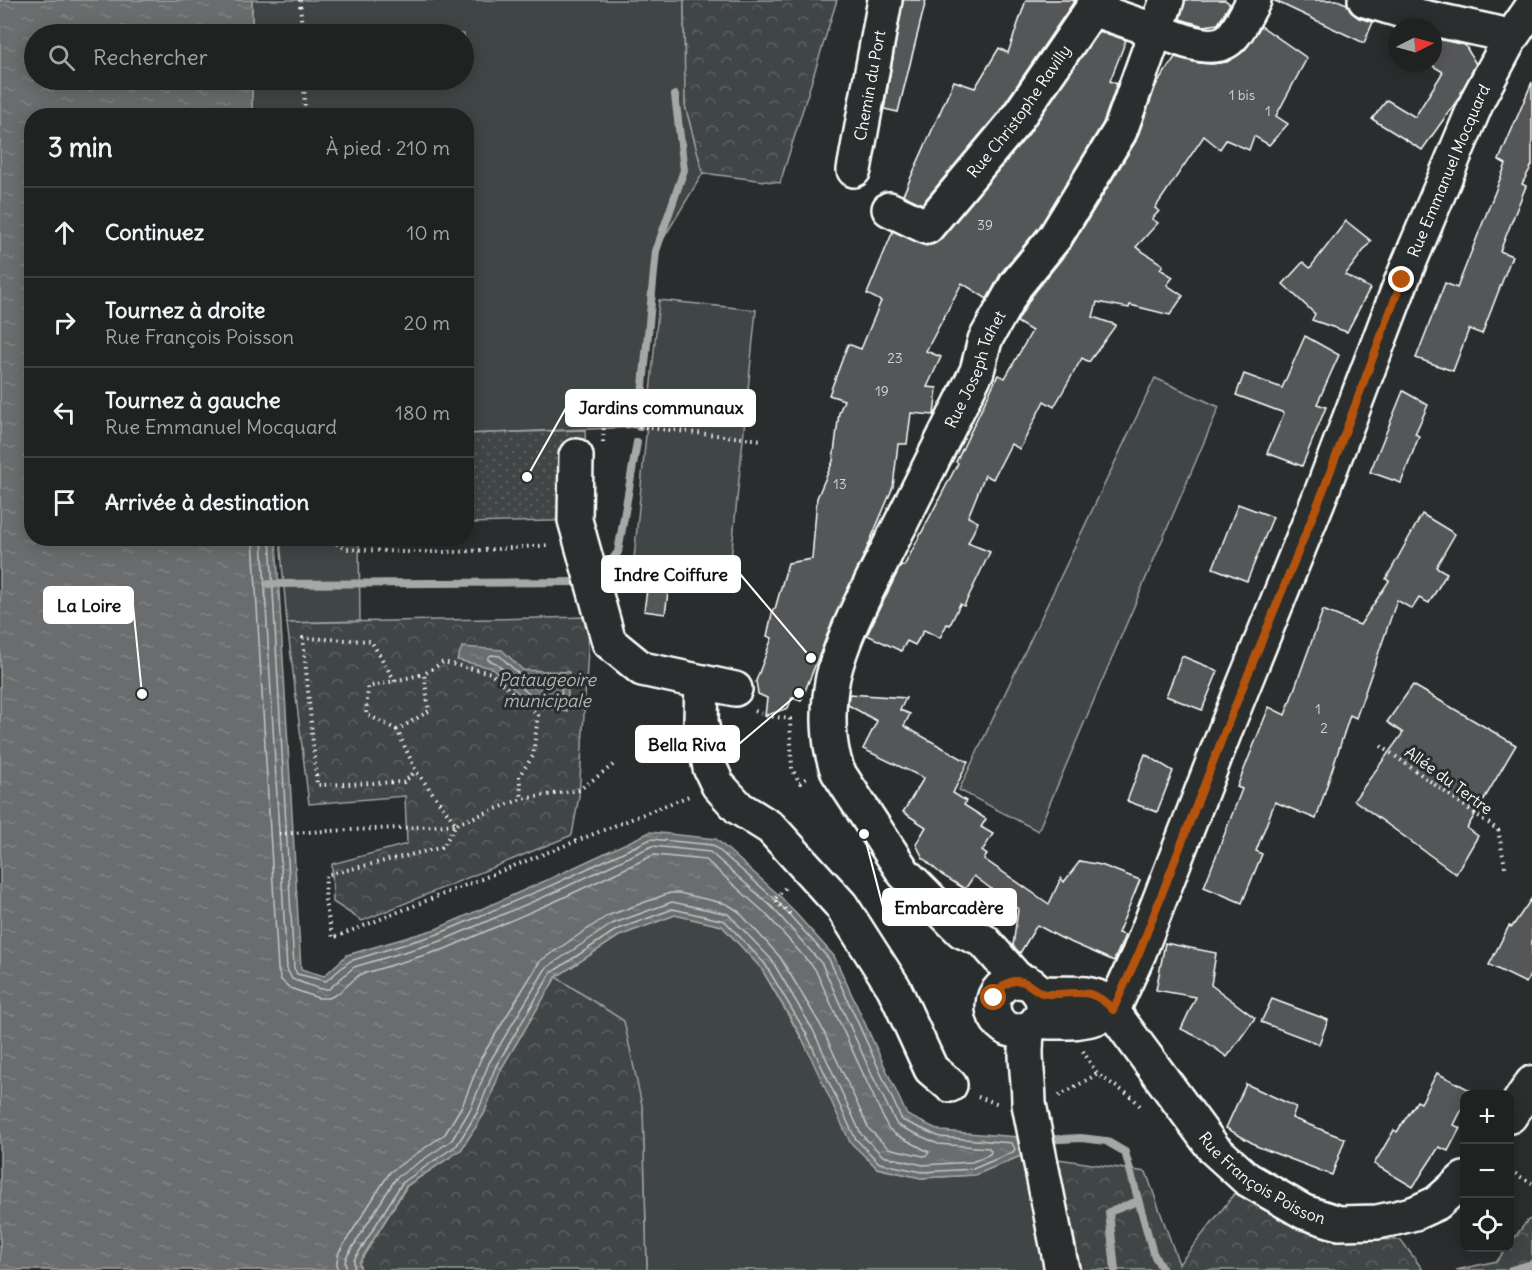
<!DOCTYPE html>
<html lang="fr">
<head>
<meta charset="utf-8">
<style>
  body { margin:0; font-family:Delius,sans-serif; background:#2d2f2f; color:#f1f3f6 }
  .controls { position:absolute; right:18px; bottom:18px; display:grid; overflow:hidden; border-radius:12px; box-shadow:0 3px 15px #0003 }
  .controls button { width:54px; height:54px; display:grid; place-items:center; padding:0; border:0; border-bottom:2px solid #3d3f40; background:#202222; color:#f1f3f6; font:30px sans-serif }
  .compass { position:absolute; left:1388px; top:18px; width:54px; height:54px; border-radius:50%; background:#202222; box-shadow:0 3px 15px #0003; rotate:84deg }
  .stop { position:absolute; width:18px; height:18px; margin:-14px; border:4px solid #b45309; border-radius:50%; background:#fff }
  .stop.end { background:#b45309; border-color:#fff; box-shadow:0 2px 6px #0008 }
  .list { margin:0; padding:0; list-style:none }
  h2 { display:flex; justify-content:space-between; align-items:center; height:78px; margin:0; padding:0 24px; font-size:26px }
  h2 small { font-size:20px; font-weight:400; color:#a2a4a5 }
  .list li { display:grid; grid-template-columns:39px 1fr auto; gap:18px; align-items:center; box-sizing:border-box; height:90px; padding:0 24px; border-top:2px solid #3d3f40 }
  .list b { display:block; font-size:22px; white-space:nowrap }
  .list p { margin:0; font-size:20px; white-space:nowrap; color:#a2a4a5 }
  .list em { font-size:20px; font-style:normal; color:#a2a4a5 }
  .icon { flex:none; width:33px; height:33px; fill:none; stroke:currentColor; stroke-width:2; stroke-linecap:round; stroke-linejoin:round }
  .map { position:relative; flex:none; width:1532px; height:1270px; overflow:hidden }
  .search { position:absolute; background:#202222; box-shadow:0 3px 15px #0003; left:24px; top:24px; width:450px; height:66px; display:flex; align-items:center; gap:15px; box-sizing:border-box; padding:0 21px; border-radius:33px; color:#a2a4a5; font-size:22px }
  .panel { position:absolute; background:#202222; box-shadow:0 3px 15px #0003; left:24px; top:108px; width:450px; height:438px; border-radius:24px }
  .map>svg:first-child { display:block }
  .grass { fill:#414445; stroke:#a0a2a2; stroke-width:1.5 }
  .forest { fill:url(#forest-crowns); stroke:#a0a2a2; stroke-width:1.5 }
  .garden { fill:url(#garden-dots); stroke:#a0a2a2; stroke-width:1.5 }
  .water { fill:url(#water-ripples); stroke:#a6a7a7; stroke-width:1.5 }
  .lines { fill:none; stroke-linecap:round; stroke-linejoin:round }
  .shore { stroke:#c3c4c5; stroke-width:1.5 }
  .stream { stroke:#a6a7a7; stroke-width:8 }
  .building { fill:#555758; stroke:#fff; stroke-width:1.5 }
  .minor-casing { stroke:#fff; stroke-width:38 }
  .path { stroke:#fff; stroke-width:4; stroke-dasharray:1.5 4.5; stroke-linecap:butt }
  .minor { stroke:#2a2d2e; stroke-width:33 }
  .route { stroke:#b45309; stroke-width:8 }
  .labels { text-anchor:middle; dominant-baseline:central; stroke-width:6; stroke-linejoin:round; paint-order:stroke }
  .number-label { font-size:14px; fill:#d4d5d5 }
  .street-label { font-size:16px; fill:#fff; stroke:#2a2d2e }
  .water-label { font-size:18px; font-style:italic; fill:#b4b6b6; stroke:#2a2d2e }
  .leader { fill:none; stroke:#fff; stroke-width:2 }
  .callout-dot { fill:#fff; stroke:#2a2d2e; stroke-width:2 }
  .callout { fill:#fff; stroke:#fff; stroke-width:2 }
  .callout-label { font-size:18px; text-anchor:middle; font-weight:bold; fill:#111 }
</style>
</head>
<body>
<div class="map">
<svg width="1532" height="1270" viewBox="0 0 1532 1270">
  <defs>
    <pattern id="forest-crowns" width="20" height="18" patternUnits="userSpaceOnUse" patternTransform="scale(1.5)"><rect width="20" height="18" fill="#414445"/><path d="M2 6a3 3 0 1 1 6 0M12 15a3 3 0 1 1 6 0" fill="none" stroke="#5e6061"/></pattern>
    <pattern id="garden-dots" width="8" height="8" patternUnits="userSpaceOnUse" patternTransform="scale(1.5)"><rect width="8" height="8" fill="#414445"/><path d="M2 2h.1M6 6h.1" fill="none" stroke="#5e6061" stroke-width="1.8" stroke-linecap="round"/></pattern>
    <pattern id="water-ripples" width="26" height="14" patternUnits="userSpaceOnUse" patternTransform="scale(1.5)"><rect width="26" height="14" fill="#6a6c6d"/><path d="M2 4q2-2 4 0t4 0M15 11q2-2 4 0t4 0" fill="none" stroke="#808283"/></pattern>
  </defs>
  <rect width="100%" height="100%" fill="#2a2d2e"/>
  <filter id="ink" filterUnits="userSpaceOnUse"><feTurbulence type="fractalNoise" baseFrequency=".0167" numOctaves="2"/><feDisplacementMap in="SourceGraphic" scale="12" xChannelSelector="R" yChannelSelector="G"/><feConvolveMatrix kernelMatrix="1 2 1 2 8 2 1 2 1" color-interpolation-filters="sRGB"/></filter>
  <g filter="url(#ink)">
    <g class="grass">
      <polygon points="252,0 684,0 685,105 703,173 656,251 639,427 467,434 466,116 252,116 252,80 464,80 464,34 252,34"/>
      <polygon points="659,300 756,310 730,569 634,559"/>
      <polygon points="1155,378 1219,407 1038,831 959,790"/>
      <polygon points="280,539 359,539 360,621 287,623"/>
      <polygon points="675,915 722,926 761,968 876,1168 921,1178 975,1175 1023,1155 1058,1159 1081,1270 647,1270 643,1110 556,977 619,936"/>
    </g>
    <g class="forest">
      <polygon points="684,0 837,0 780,183 703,173 685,105"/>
      <polygon points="590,617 579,796 572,835 362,921 333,902 332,864 407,844 405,796 309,804 287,623"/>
      <polygon points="556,977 624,1021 643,1110 647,1270 361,1270 359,1263 407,1186 461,1150 484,1114 501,1069"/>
      <polygon points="1058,1159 1146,1172 1179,1264 1240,1187 1344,1239 1401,1240 1423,1270 1081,1270"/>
      <polygon points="1532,1218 1532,1270 1456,1270 1497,1261 1507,1248 1510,1248 1510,1244 1527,1221"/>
    </g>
    <polygon class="garden" points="585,430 588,520 467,523 466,434"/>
    <g class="water">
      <polygon points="0,0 252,0 252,34 34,34 34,80 252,80 252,115 32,116 32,538 276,539 301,969 324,976 347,955 436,929 547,880 650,832 716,839 781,897 834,956 907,1115 941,1131 1019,1137 1023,1155 975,1175 921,1178 877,1168 850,1142 801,1036 761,968 722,926 675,915 619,936 556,977 501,1069 484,1114 461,1150 406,1186 359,1263 361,1270 0,1270"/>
      <polygon points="462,647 502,650 523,670 569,672 567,712 530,704 492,668 457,660"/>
    </g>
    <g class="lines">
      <g class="shore">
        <polyline points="253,538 278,969 281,980 290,988 318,998 329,998 339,993 359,975 445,949 556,901 654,855 706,860 765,913 815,969 888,1128 895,1134 929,1152 927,1155 923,1156 888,1148 869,1129 821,1026 780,957 738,911 727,904 679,893 670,893 607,916 540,961 481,1058 463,1104 445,1134 390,1172 339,1252 337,1261 337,1270"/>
        <polyline points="262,538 287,969 292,979 320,989 329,989 354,967 441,941 553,893 652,846 710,852 772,907 822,964 872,1075 897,1125 938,1144 989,1148 991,1151 990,1154 972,1162 923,1165 883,1156 861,1134 813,1030 771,959 728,914 672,902 612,924 546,968 489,1063 471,1108 452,1140 396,1178 347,1256 345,1262 347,1270"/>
        <polyline points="270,538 294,968 297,974 326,981 350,961 438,934 550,886 651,839 713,845 777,901 829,959 902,1120 940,1137 1012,1143 1015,1149 1013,1152 973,1169 922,1172 879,1163 855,1138 806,1033 765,964 725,921 673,909 616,930 551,973 496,1066 478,1111 457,1145 402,1183 354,1260 354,1270"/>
        <polygon points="491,655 500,656 521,676 562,678 561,703 558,704 533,698 496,663 488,660 488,657"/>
      </g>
      <g class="stream">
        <polyline points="639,427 656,251 684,170 675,95"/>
        <polyline points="601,574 618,552 637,442"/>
        <polyline points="269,584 583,582"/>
        <polyline points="1042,1140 1081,1138 1106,1141 1125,1152 1153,1253 1163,1270"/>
        <polyline points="1115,1270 1109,1212 1138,1201"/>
        <polyline points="1511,1270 1532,1264"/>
      </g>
    </g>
    <g class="building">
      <polygon points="903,0 926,0 898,112 884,109"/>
      <polygon points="1026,0 1075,0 998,113 922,204 903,195 954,81 975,88 999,48 1008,53"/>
      <polygon points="1185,0 1225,0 1230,4 1218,24 1204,26 1180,19"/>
      <polygon points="1273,0 1337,0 1347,4 1351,12 1359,18 1373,22 1364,43"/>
      <polygon points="1261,26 1307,58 1276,116 1288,124 1269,145 1254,136 1249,150 1226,140 1220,149 1204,136 1155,208 1159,211 1152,219 1158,223 1136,247 1163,265 1160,269 1173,277 1167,285 1183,296 1170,315 1130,305 1129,308 1097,302 1093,317 1116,325 1089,362 1082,358 1054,407 1044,401 1020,449 1011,444 993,479 985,475 968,517 978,522 968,543 990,552 964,606 960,604 950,625 947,624 940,638 924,630 915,645 907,641 901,651 867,635 901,565 904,566 958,463 956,462 998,375 1005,378 1032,331 1017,322 1032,296 1071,247 1136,141 1156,85 1175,57 1200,63 1212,64 1227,62 1244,51"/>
      <polygon points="1099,31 1126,40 1110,81 1117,84 1103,123 1040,226 1001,273 987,299 962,283 926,351 941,357 927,387 937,388 934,415 911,413 907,444 898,444 893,487 865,553 834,618 801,701 792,698 788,708 765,716 767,698 758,694 756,681 772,638 767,636 773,609 775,609 788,563 812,559 817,498 833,461 839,413 844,400 829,395 848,344 861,349 881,301 867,294 893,231 926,246 934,244 941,239 1028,135"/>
      <polygon points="1433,38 1465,45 1476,64 1458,99 1422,150 1372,119 1387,100 1415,117 1443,72 1433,66"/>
      <polygon points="1532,82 1532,165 1522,184 1526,186 1500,251 1512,256 1482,334 1469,329 1453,371 1416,358 1445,283 1457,288 1506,164 1499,160"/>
      <polygon points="1346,221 1371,241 1345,275 1370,288 1347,332 1312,320 1315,314 1283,284 1303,262 1310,268"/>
      <polygon points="1305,336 1339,355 1317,404 1326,407 1302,466 1267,453 1284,413 1236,395 1244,374 1282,388"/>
      <polygon points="1403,391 1428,405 1415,434 1419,436 1401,483 1370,472"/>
      <polygon points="1238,504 1273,517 1247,581 1213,568"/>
      <polygon points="1422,514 1455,534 1436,567 1447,573 1429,603 1419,598 1412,609 1397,600 1356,718 1350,715 1316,819 1275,802 1256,851 1262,854 1242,903 1204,887 1242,789 1237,787 1269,707 1285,715 1323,610 1360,625 1389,581 1386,579"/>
      <polygon points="647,590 668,593 665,614 644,611"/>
      <polygon points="1182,656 1218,671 1202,710 1166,696"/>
      <polygon points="1413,685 1516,745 1467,828 1478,836 1456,874 1354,800 1403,733 1387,722"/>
      <polygon points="849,694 906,698 900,710 910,714 904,726 968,762 953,793 966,801 964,805 986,819 981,827 993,834 982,851 987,855 984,859 1049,904 1061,878 1064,882 1080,861 1101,865 1140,880 1118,933 1125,935 1114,961 1061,938 1037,925 1020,953 1013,946 1018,909 974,876 965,889 942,875 923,858 916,844 926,827 903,812 924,778 863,749 877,721 848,705"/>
      <polygon points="1145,754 1173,771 1157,812 1127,801"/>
      <polygon points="1532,898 1532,971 1526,983 1489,965 1509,926 1512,927"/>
      <polygon points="1165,943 1216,953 1211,985 1255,1018 1227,1057 1202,1039 1181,1029 1196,997 1156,990"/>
      <polygon points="1272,999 1328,1020 1319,1044 1261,1022"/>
      <polygon points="1437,1073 1472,1091 1470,1095 1464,1095 1464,1105 1454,1125 1460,1128 1448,1151 1439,1147 1413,1187 1374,1164 1394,1130 1397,1132 1417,1101 1421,1103"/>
      <polygon points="1246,1084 1296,1107 1292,1118 1345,1139 1332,1175 1256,1146 1256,1145 1226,1128"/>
    </g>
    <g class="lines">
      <defs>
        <g id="minor">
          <polyline points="1365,0 1419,16 1497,33 1510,39"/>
          <path id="s1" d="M854,170L885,0"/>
          <path id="s2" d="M889,209L927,227L1013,124L1092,9L1186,41C1232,55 1234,35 1254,0"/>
          <polyline points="576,456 575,520 609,642 642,669 735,689"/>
          <polyline points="702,682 701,721 710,768 718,785 739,808 771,828 841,905 894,988 931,1069 950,1085"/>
          <path id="s3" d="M1019,981L984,941L962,931L904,873L838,772C827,744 827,707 833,677C844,630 870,586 891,543C920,486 948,429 977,371L985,340L1016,285L1055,237L1120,131L1167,0"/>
          <circle cx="1018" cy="1006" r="25"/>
          <path id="s4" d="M1038,992C1061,996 1085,988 1105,1001L1214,1149L1247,1179L1304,1212L1339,1223L1377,1222L1396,1218L1415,1213L1437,1203L1464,1179"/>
          <path id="s5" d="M1113,1010L1139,953L1227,726L1322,491L1402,280L1479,97L1510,39L1532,7"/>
          <path d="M1037,1021C1061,1023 1092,1024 1113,1010"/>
          <path d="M1028,1028C1023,1057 1029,1076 1029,1104L1062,1270"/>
          <polyline points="1510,1116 1532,1083"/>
        </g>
      </defs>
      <use href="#minor" class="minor-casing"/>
      <g class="path">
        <polyline points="300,0 302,34"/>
        <polyline points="304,80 305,116"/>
        <polyline points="603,442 604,423 762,440"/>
        <polyline points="326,538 347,549 403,552 457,552 551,545"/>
        <polyline points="395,681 371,641 303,638 317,785 404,782 416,771"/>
        <polyline points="755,711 768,716 790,719 792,769 800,783 808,777"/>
        <polyline points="397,730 366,714 368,687 424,674"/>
        <polyline points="1381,746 1498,830 1506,871"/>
        <polyline points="613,765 579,790 522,799 456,824 443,847 326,875 325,903 333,938 689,796"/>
        <path d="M279,834C338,829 397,830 456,824L416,771L397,730L429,711L424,674L443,662L491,673L538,715L533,756L519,776L522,799"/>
        <polyline points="785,888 774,900 791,915"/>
        <polyline points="1083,1051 1097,1074"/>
        <polyline points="1059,1096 1097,1074 1132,1097 1142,1108"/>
        <polyline points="978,1097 999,1104"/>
        <polyline points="1510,1171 1532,1183"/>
      </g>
      <use href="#minor" class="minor"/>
    </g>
  </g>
  <g class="lines" filter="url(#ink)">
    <path class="route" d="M994,998C999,989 1005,982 1015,981C1027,980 1031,988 1040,992C1045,995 1053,994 1058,994C1083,992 1096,990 1113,1010L1139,953L1227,726L1323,491L1402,280"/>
  </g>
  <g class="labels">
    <g class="number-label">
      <text x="1242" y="95">1 bis</text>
      <text x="1268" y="111">1</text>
      <text x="985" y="225">39</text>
      <text x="895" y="358">23</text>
      <text x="882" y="391">19</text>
      <text x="840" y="484">13</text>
      <text x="1318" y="709">1</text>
      <text x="1324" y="728">2</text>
    </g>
    <g class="street-label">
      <text stroke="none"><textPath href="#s1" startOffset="86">Chemin du Port</textPath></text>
      <text stroke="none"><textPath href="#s2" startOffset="190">Rue Christophe Ravilly</textPath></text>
      <text stroke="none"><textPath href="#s5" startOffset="904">Rue Emmanuel Mocquard</textPath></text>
      <text stroke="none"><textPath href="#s3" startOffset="716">Rue Joseph Tahet</textPath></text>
      <text transform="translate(1449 780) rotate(36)">Allée du Tertre</text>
      <text stroke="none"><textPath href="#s4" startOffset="309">Rue François Poisson</textPath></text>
    </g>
    <g class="water-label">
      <text x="547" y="679">Pataugeoire<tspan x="547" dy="21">municipale</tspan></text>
    </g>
  </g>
  <path class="leader" d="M527 477L566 408M811 658L740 574M142 694L133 605M799 693L739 744M864 834L883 907"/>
  <g class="callout-dot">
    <circle cx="527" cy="477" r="6"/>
    <circle cx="811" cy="658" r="6"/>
    <circle cx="142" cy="694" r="6"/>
    <circle cx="799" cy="693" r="6"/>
    <circle cx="864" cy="834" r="6"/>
  </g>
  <g class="callout">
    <rect x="566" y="390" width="189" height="36" rx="6"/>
    <rect x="602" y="556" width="138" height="36" rx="6"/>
    <rect x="44" y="587" width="89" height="36" rx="6"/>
    <rect x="636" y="726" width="103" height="36" rx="6"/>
    <rect x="883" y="889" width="133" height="36" rx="6"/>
  </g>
  <g class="callout-label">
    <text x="661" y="414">Jardins communaux</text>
    <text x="671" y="581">Indre Coiffure</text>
    <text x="89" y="612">La Loire</text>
    <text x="687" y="751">Bella Riva</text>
    <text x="949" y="914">Embarcadère</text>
  </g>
</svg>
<div class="controls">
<button>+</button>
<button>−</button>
<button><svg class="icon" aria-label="locate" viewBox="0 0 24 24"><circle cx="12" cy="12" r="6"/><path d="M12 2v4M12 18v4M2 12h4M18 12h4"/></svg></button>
</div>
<svg class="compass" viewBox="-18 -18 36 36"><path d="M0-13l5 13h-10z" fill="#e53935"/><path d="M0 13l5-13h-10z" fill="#a2a4a5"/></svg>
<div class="stop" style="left:994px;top:998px"></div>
<div class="stop end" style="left:1402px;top:280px"></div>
<div class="search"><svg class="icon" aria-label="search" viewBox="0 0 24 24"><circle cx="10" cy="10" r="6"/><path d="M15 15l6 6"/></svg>Rechercher</div>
<section class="panel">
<h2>3 min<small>À pied · 210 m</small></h2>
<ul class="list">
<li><svg class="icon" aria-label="ahead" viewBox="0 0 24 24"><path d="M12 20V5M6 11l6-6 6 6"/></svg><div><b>Continuez</b></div><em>10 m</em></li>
<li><svg class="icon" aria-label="right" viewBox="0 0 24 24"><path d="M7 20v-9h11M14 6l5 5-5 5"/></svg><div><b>Tournez à droite</b><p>Rue François Poisson</p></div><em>20 m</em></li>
<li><svg class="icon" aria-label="left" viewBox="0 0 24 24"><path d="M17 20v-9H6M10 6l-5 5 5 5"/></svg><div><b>Tournez à gauche</b><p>Rue Emmanuel Mocquard</p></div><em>180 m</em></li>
<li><svg class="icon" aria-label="arrive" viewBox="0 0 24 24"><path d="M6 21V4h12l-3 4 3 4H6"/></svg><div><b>Arrivée à destination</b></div></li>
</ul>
</section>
</div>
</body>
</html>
